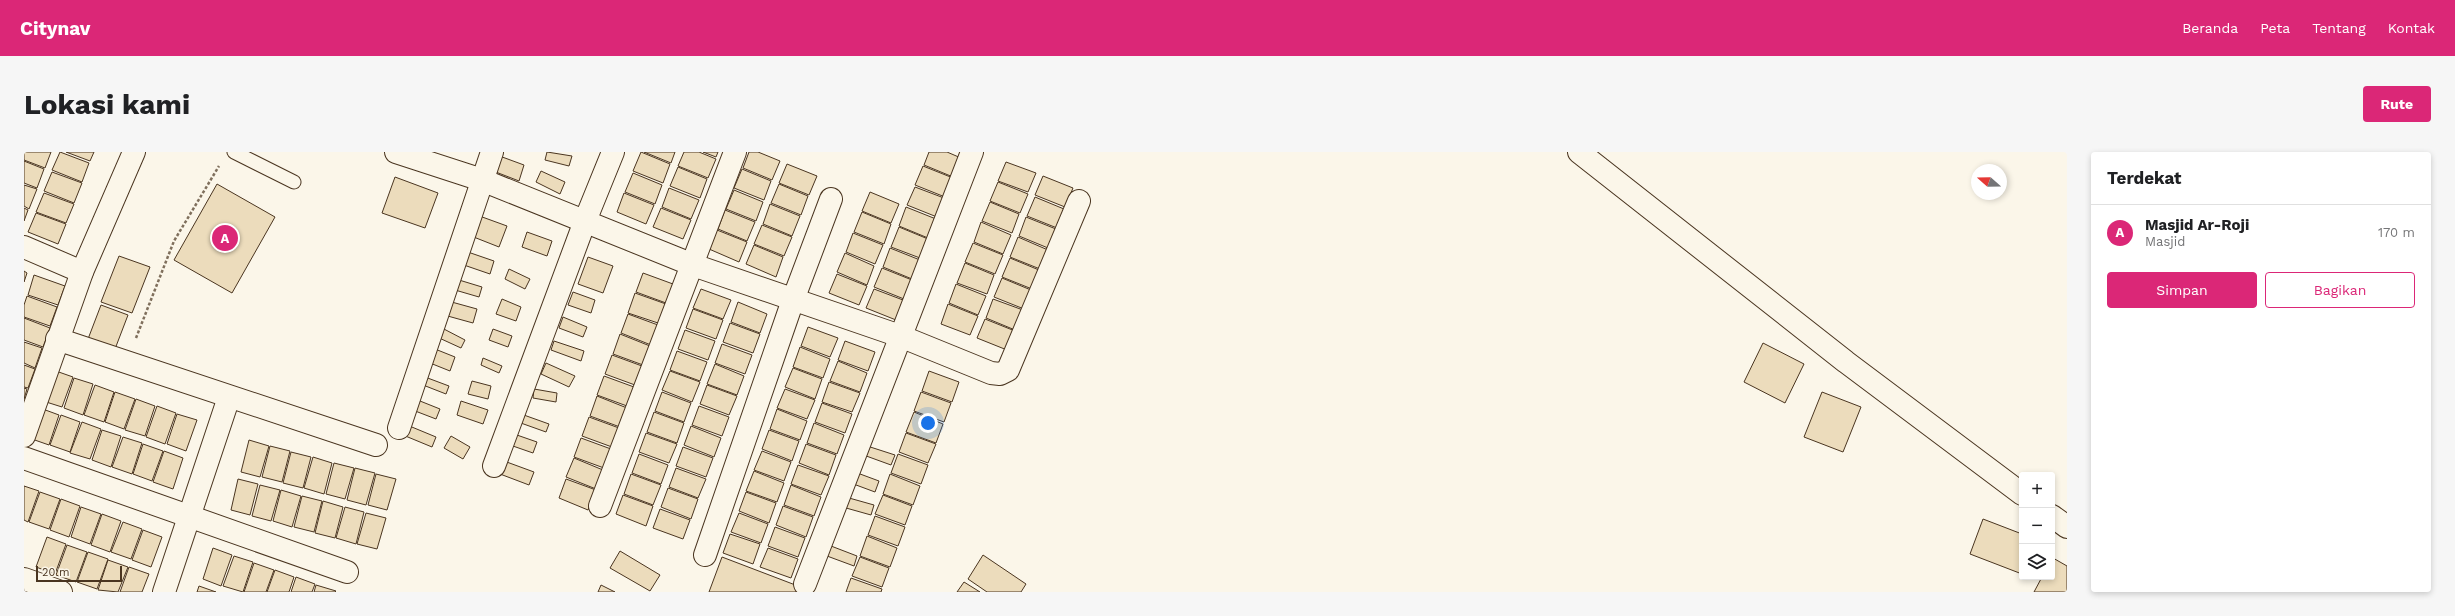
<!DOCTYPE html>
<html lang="id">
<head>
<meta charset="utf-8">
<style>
  body { margin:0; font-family:"Work Sans",sans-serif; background:#f6f6f6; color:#202124 }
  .controls { position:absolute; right:12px; bottom:12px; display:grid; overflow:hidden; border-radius:4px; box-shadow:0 2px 6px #0003 }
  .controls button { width:36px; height:36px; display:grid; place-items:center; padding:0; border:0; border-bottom:1px solid #e0e0e0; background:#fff; color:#202124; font:20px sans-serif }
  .compass { position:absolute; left:1947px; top:12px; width:36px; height:36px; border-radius:50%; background:#fff; box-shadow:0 2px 6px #0003; rotate:290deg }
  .scale { position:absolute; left:12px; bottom:10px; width:86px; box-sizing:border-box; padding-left:4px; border:2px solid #4a3520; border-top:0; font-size:11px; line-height:14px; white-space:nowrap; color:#4a3520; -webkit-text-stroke:3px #fbf6e9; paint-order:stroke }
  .you { position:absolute; left:904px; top:271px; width:14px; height:14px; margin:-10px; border:3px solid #fff; border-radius:50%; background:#1a73e8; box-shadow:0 0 0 6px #1a73e833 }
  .badge { display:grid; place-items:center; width:26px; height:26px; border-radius:50%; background:#db2777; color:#fff; font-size:13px; font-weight:700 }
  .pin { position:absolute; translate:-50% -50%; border:2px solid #fff; box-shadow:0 1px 4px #0006 }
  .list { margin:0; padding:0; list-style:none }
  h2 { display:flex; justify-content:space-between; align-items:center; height:52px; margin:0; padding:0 16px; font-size:17px }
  h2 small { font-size:13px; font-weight:400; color:#757577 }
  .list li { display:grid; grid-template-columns:26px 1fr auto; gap:12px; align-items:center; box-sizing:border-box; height:56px; padding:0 16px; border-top:1px solid #e0e0e0 }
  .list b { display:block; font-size:15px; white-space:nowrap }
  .list p { margin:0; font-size:13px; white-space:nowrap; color:#757577 }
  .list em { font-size:13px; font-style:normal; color:#757577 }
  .actions { display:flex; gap:8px; padding:12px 16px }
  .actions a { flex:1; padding:9px 0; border:1px solid #db2777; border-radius:4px; text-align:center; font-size:14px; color:#db2777 }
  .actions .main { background:#db2777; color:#fff }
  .icon { flex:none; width:22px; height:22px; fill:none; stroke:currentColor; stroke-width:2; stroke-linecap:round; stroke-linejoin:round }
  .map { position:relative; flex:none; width:2043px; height:440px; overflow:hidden; border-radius:4px }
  header { display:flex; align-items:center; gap:24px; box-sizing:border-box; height:56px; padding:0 20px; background:#db2777; color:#fff }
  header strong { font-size:19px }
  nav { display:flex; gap:22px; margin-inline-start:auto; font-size:14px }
  .intro { display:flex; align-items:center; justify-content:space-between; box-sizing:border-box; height:96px; padding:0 24px }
  h1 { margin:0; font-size:28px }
  .button { padding:10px 18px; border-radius:4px; background:#db2777; color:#fff; font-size:14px; font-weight:700 }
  main { display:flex; gap:24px; padding:0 24px }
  aside { flex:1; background:#fff; border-radius:4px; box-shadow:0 2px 6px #0003 }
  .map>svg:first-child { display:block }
  .building { fill:#ecdcbc; stroke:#4a3520 }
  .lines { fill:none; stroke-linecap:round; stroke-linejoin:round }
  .lane-casing { stroke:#4a3520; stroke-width:15 }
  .street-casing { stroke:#4a3520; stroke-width:24 }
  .path { stroke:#7f6f5c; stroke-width:2.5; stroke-dasharray:3 2; stroke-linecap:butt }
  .lane { stroke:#fbf6e9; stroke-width:13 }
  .street { stroke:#fbf6e9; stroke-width:22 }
</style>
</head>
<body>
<header>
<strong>Citynav</strong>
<nav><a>Beranda</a><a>Peta</a><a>Tentang</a><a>Kontak</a></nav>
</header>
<div class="intro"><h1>Lokasi kami</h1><a class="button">Rute</a></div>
<main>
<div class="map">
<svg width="2043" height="440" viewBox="0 0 2043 440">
  <rect width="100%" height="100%" fill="#fbf6e9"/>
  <g class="building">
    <polygon points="0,0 27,0 21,16 0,8"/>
    <polygon points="36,0 65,11 58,30 28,18"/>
    <polygon points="42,0 70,0 66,9"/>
    <polygon points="523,0 548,4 545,14 521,8"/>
    <polygon points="617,0 646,12 639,31 609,19"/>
    <polygon points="620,0 651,0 647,11"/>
    <polygon points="660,0 675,0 692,7 684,26 654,14"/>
    <polygon points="679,0 694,0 692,5"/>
    <polygon points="725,0 734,0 756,9 748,28 719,16"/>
    <polygon points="905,0 923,0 937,6 929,25 900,13"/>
    <polygon points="470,2 500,13 495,29 464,17"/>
    <polygon points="0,9 20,17 13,36 0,31"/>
    <polygon points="982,10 1012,21 1004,40 974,29"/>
    <polygon points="763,12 793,24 785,43 755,31"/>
    <polygon points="899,14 929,26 921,45 891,33"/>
    <polygon points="654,15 683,27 676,46 646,34"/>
    <polygon points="718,17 747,29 740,48 710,36"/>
    <polygon points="517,19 541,30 536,42 512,30"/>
    <polygon points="28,20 58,31 50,51 20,39"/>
    <polygon points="609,21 638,33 631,52 601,40"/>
    <polygon points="1019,24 1049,36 1041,55 1011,43"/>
    <polygon points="371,25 414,41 401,76 358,61"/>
    <polygon points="974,30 1004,42 996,61 966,49"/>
    <polygon points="193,32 251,65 208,141 150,108"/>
    <polygon points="755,32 784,44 777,63 747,51"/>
    <polygon points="0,33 13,37 5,57 0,54"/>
    <polygon points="891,35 920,46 913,65 883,53"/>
    <polygon points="645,36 675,48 667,67 638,55"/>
    <polygon points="710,38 739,50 732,69 702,57"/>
    <polygon points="846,40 875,52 867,71 838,59"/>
    <polygon points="20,41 50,52 42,71 12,60"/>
    <polygon points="600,41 630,53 622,72 593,60"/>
    <polygon points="1011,45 1040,57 1033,76 1003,64"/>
    <polygon points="966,50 995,62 988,81 958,69"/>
    <polygon points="746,52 776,64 768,84 739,72"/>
    <polygon points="882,55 912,67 904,86 875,74"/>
    <polygon points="0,56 4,58 0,69"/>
    <polygon points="637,56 667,68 659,87 629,75"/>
    <polygon points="701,58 731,70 723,89 694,77"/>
    <polygon points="838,60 867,72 860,92 830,80"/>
    <polygon points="12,61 42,72 34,92 4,80"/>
    <polygon points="450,62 483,74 475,95 442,82"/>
    <polygon points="1002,65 1032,77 1024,96 995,84"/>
    <polygon points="957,70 987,83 979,102 950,90"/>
    <polygon points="738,73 768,85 760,104 730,92"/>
    <polygon points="875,75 904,87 896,106 867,95"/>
    <polygon points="693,78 723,90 715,110 685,97"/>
    <polygon points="503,80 528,89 523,104 498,95"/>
    <polygon points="829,81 859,93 851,112 822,100"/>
    <polygon points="994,85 1024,98 1016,117 986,105"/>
    <polygon points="949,91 979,103 971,122 941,110"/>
    <polygon points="730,93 759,105 752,125 722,112"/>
    <polygon points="866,96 896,108 888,127 859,115"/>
    <polygon points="438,98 470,109 466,122 434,111"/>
    <polygon points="821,101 850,114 843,133 813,120"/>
    <polygon points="95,104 126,115 108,161 77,150"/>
    <polygon points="564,105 589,114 579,141 554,132"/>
    <polygon points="986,106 1015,118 1008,137 978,125"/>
    <polygon points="941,111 970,123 963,142 933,131"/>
    <polygon points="858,116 888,128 880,147 850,135"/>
    <polygon points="485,117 506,127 501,137 481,127"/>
    <polygon points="0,119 3,121 0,130"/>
    <polygon points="619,121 649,132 642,151 612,140"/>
    <polygon points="813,122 843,134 835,153 805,141"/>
    <polygon points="10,123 41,134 34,153 4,143"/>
    <polygon points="978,126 1007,138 1000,157 970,145"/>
    <polygon points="435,128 458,135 455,145 431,138"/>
    <polygon points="932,132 962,144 954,163 925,151"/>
    <polygon points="677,137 707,148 699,167 669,156"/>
    <polygon points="850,137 879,148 872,168 842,156"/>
    <polygon points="549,140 571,148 567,161 544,153"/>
    <polygon points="611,141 642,152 634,171 604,161"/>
    <polygon points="3,144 33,155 26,174 0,165 0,153"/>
    <polygon points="478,147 497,155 492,169 472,162"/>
    <polygon points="969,147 999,158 991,178 962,166"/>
    <polygon points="424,149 453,157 449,171 420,163"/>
    <polygon points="714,150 743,162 736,181 707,170"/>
    <polygon points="924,152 954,164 946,183 917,172"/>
    <polygon points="77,153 104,163 91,197 64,187"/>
    <polygon points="669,157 699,168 692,187 662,176"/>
    <polygon points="604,162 634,173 627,193 597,181"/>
    <polygon points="539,165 563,175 559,185 535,176"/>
    <polygon points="0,166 26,176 19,195 0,188"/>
    <polygon points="961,167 991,179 983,198 953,186"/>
    <polygon points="706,171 736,182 729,201 699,190"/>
    <polygon points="784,175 814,186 806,205 777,194"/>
    <polygon points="418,176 441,188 437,196 413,185"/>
    <polygon points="469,177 488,184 484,195 465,188"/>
    <polygon points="661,178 691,189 684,208 654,197"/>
    <polygon points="596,182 626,194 619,213 589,202"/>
    <polygon points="530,189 560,199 557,209 527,198"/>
    <polygon points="821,189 851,200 844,219 814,208"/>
    <polygon points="0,190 18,196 11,216 0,211"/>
    <polygon points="1739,191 1780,212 1761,251 1720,230"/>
    <polygon points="698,192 728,203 721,222 691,211"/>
    <polygon points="776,195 806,207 799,226 769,215"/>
    <polygon points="411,197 431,205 426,219 406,211"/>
    <polygon points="653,199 683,210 676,229 646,218"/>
    <polygon points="588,203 618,214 611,233 581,222"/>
    <polygon points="459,206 478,214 475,221 457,213"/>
    <polygon points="814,209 843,221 836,240 806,229"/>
    <polygon points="522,211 551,224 545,235 517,222"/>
    <polygon points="691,212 720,224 713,243 683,232"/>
    <polygon points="0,213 11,217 4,236 0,235"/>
    <polygon points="769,216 798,227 791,247 761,235"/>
    <polygon points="29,218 49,225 38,255 19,249"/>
    <polygon points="646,219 676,230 668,250 638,238"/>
    <polygon points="905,219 935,230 928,250 898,239"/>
    <polygon points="580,224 610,235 603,254 573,243"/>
    <polygon points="401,225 425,234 422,242 399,233"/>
    <polygon points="50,226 69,232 59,263 40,256"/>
    <polygon points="448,229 467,234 464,247 444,242"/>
    <polygon points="805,230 836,241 828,260 798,250"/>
    <polygon points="71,233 90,240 80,270 60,263"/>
    <polygon points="683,233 713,244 705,263 676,252"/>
    <polygon points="0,236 3,237 0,247"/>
    <polygon points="510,237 533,241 532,250 509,246"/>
    <polygon points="761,237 791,248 783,267 753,256"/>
    <polygon points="91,240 111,247 100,277 81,270"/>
    <polygon points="638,240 667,251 660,270 631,259"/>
    <polygon points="897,240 927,251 920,270 890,259"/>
    <polygon points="1798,240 1837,255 1819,300 1780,285"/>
    <polygon points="573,244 603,256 596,275 566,264"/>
    <polygon points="112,247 131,254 121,284 101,278"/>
    <polygon points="391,247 416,257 412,267 386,257"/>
    <polygon points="437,249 464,258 459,272 433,263"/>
    <polygon points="798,251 828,262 821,281 791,270"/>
    <polygon points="133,254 152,261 141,292 122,285"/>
    <polygon points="675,254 705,265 698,284 668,273"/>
    <polygon points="16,256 35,263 25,293 5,286"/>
    <polygon points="753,257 783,269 776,288 746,277"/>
    <polygon points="630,260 660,271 653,291 623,280"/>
    <polygon points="890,260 919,272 912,291 882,280"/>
    <polygon points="153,262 173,268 162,299 143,292"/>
    <polygon points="497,262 525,272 522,280 494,270"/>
    <polygon points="37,263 56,270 46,300 26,293"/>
    <polygon points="565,265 595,276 588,295 558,284"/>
    <polygon points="58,270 77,277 66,307 46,301"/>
    <polygon points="790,271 820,283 813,302 783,291"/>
    <polygon points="383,273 412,285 408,295 379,283"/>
    <polygon points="667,274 697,286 690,305 660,293"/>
    <polygon points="78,278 97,284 87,315 68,308"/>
    <polygon points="745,278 775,289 768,309 738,297"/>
    <polygon points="622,281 653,292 645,311 615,300"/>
    <polygon points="882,281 912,292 904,311 875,300"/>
    <polygon points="490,282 513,290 509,301 486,293"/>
    <polygon points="427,284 446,295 439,307 420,296"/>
    <polygon points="99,285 118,291 108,322 88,315"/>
    <polygon points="557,286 587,297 580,316 550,305"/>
    <polygon points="225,288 245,294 236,325 217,320"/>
    <polygon points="119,292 139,299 128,329 109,322"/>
    <polygon points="782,292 812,303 805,323 775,311"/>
    <polygon points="837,292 871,303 867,313 834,301"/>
    <polygon points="246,294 266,299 258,330 238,325"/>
    <polygon points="659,295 689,306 682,325 652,314"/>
    <polygon points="140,299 159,306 149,337 129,330"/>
    <polygon points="738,299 767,310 760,329 730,318"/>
    <polygon points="267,300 287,305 279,336 259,331"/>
    <polygon points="615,302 644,313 637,332 608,321"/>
    <polygon points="874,302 904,313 897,332 867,321"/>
    <polygon points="289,305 308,311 300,342 280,336"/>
    <polygon points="550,306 579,318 572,337 542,325"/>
    <polygon points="480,309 510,320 505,333 476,322"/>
    <polygon points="310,311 330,316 321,347 302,342"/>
    <polygon points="774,313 805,324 797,343 767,332"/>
    <polygon points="331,316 351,321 342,353 323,348"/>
    <polygon points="652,316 682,327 674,346 645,335"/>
    <polygon points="730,319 760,331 753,350 722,339"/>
    <polygon points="828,319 855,329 851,340 824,330"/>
    <polygon points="352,322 372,327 363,358 344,353"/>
    <polygon points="607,322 637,333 629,353 600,342"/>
    <polygon points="866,322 896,334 889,353 859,342"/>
    <polygon points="214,327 234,332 226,363 207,358"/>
    <polygon points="542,327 572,338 564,358 535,346"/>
    <polygon points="236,333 256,338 247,369 228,364"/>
    <polygon points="767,333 797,345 790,364 760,353"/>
    <polygon points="0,334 15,339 4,370 0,368"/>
    <polygon points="644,336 674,347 667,367 637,355"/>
    <polygon points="257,338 277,344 268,375 249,369"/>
    <polygon points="16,340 36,347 25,377 5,370"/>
    <polygon points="722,340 752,351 745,371 715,359"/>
    <polygon points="599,343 629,354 622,374 592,362"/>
    <polygon points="859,343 888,354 881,373 851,362"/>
    <polygon points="278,344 298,349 290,380 270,375"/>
    <polygon points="818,344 850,353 847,363 815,354"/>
    <polygon points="37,347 56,354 45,385 26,378"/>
    <polygon points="299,349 319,355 311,386 291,381"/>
    <polygon points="759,354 789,365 782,385 752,373"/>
    <polygon points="57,355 77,362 66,392 47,385"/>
    <polygon points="321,355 340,360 332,392 312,386"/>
    <polygon points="636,357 666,368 659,387 629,376"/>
    <polygon points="342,361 362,366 353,397 333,392"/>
    <polygon points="715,361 744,372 737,391 707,380"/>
    <polygon points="78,362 97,369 86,400 67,393"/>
    <polygon points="851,364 881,375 874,394 844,383"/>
    <polygon points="1959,367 1998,382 1998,422 1946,402"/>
    <polygon points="99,370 118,377 107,407 87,400"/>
    <polygon points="751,375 781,386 774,405 744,394"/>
    <polygon points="119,378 138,385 127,415 108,408"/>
    <polygon points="706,382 736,392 729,412 699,401"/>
    <polygon points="843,384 873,396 866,415 836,404"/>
    <polygon points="23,385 42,392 31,422 12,415"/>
    <polygon points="43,393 63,400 52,430 32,423"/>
    <polygon points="807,394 833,404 830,414 803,404"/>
    <polygon points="189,396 208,403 197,434 179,427"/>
    <polygon points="744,396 774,407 767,426 736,415"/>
    <polygon points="596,399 636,423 626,439 586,416"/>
    <polygon points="64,400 84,407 73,437 53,430"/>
    <polygon points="959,403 1002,432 997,440 963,440 944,427"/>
    <polygon points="210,404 229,410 219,440 199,434"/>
    <polygon points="698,405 774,434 772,440 685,440"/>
    <polygon points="836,405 865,416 858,435 828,424"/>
    <polygon points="2029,406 2043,414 2043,440 2010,440 2018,425 2028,425"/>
    <polygon points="84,408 104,415 94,440 74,438"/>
    <polygon points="230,411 250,418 242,440 220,440"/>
    <polygon points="105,415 125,422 118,440 96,440"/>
    <polygon points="251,418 270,425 265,440 243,440"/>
    <polygon points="272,425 291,432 288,440 267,440"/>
    <polygon points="827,426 858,437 857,440 822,440"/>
    <polygon points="940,430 956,440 933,440"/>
    <polygon points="292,433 312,439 311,440 290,440"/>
    <polygon points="577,433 591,440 574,440"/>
    <polygon points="175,434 192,440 173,440"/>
  </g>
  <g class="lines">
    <defs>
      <polyline id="lane" points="210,0 270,30"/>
      <g id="street">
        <polyline points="372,0 458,28 669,113 876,184 967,221 976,222 984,218 1055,49"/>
        <polyline points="1555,0 1822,210 1998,342"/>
        <polyline points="0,95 58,120"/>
        <polyline points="33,187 352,293"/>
        <polyline points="375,276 468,0"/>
        <polyline points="0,284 58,120 110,0"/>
        <polyline points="0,306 323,420"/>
        <polyline points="470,314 561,69 589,0"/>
        <polyline points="576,354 711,0"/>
        <polyline points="2028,364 2043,375"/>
        <polyline points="681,403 769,148 807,47"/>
        <polyline points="0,427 37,440"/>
        <polyline points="781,432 948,0"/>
        <polyline points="140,440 205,245"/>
      </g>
    </defs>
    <use href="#lane" class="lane-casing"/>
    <use href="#street" class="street-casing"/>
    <polyline class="path" points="112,186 150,89 195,14"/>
    <use href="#lane" class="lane"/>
    <use href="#street" class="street"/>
  </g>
</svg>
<div class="controls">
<button>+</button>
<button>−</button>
<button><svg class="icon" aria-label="layers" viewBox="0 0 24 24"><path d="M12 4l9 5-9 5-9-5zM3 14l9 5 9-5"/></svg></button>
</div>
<svg class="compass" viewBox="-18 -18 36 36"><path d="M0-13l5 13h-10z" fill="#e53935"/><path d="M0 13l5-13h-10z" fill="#757577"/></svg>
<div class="scale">20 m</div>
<div class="you"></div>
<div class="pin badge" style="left:201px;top:86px">A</div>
</div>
<aside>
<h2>Terdekat<small></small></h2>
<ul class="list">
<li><span class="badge">A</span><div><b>Masjid Ar-Roji</b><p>Masjid</p></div><em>170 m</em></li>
</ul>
<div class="actions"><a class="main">Simpan</a><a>Bagikan</a></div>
</aside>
</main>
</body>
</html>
